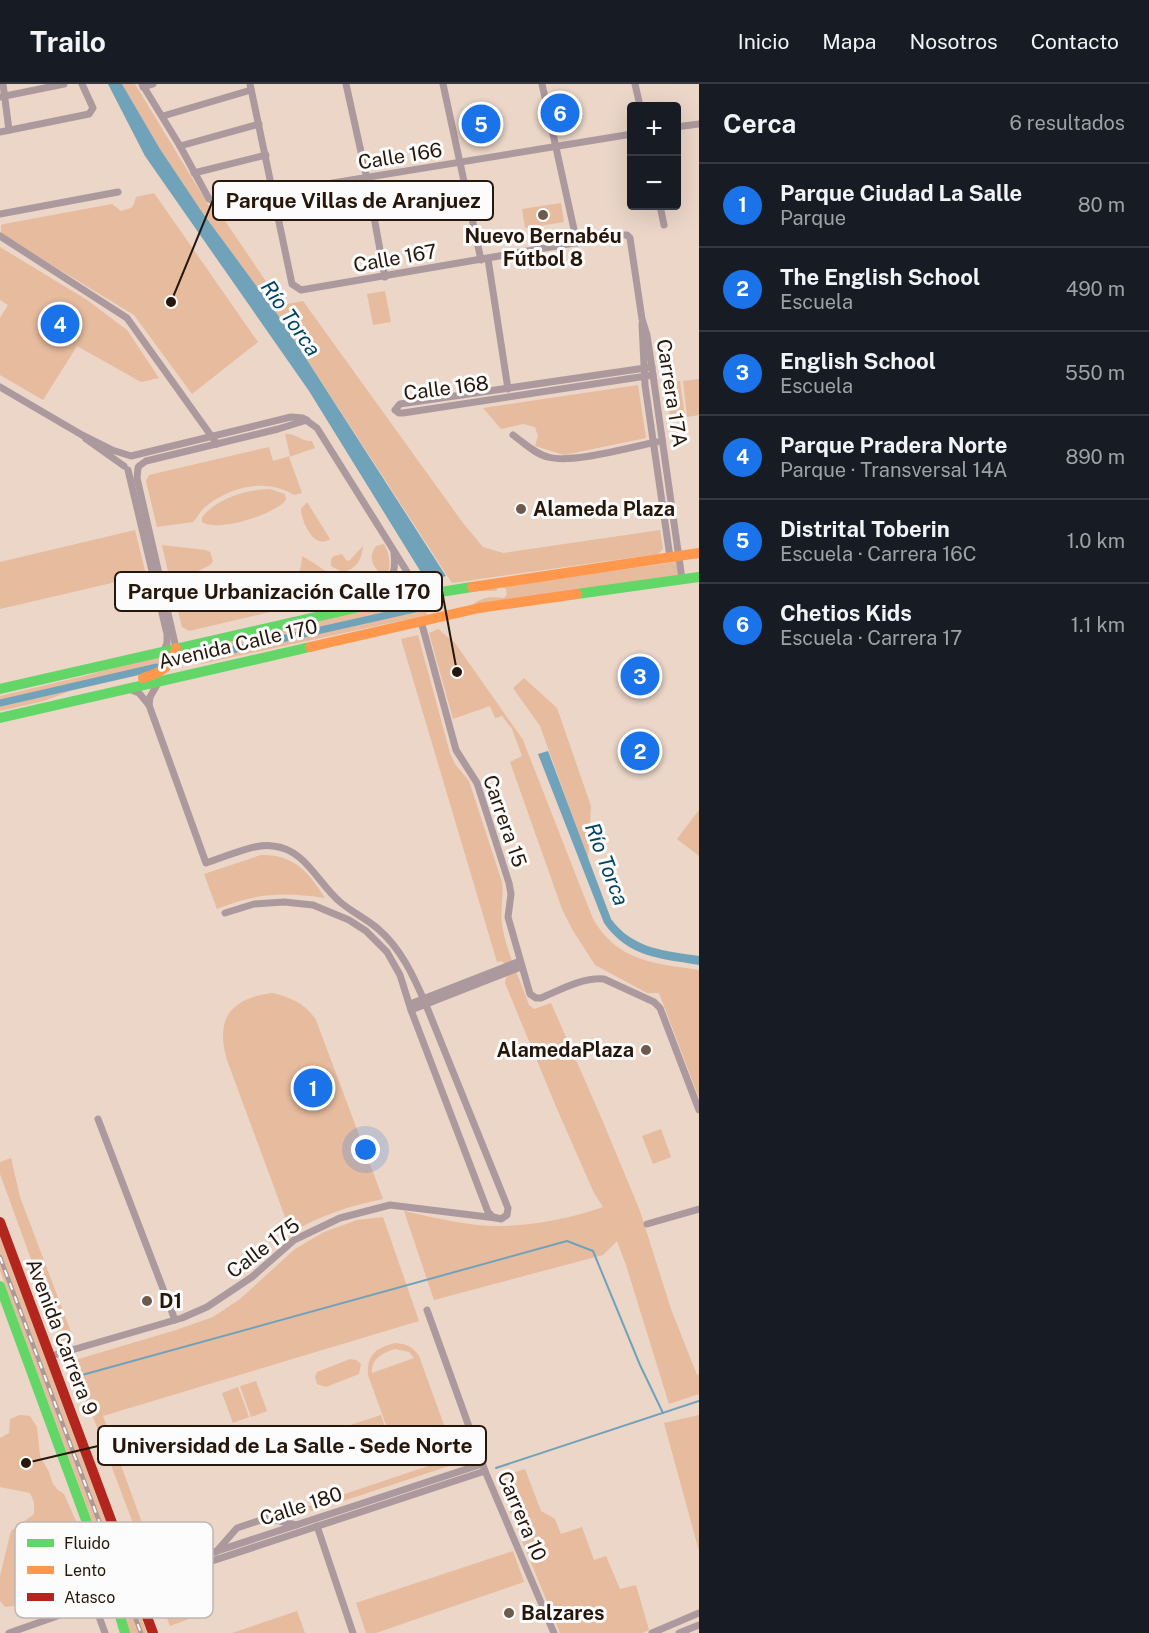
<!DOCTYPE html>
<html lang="es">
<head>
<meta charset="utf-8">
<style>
  body { margin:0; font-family:"Public Sans",sans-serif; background:#242831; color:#f1f3f6 }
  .controls { position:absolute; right:18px; top:18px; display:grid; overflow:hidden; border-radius:6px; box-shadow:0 6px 24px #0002 }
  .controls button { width:54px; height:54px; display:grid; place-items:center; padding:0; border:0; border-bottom:2px solid #363941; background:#171b24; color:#f1f3f6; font:30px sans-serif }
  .you { position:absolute; left:366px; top:1066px; width:21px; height:21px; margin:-15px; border:4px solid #fff; border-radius:50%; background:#1a73e8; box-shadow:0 0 0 9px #1a73e833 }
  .badge { display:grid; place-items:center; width:39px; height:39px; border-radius:50%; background:#1a73e8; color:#fff; font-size:20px; font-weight:700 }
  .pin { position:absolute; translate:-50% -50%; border:3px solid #fff; box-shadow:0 2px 6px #0006 }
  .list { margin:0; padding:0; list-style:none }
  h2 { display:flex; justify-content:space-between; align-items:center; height:78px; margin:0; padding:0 24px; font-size:26px }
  h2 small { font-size:20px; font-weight:400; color:#9ea1a6 }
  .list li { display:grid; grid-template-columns:39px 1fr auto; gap:18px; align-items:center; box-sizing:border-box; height:84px; padding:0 24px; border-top:2px solid #363941 }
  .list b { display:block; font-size:22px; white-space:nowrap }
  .list p { margin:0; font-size:20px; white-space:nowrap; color:#9ea1a6 }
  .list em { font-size:20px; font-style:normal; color:#9ea1a6 }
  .map { position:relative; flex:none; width:699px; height:1549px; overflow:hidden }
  header { display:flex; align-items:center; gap:36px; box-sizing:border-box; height:84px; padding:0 30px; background:#171b24; border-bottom:2px solid #363941 }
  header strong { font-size:28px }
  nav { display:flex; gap:33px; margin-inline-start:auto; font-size:21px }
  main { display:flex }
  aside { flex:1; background:#171b24 }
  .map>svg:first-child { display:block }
  .green { fill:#e6bb9e; fill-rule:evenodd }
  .water { fill:#70a2ba }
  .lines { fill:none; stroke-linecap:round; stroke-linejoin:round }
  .stream { stroke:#70a2ba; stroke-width:2 }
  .canal { stroke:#70a2ba; stroke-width:7 }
  .street { stroke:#ac999e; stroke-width:7 }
  .fast { stroke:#63d668; stroke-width:10 }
  .slow { stroke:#ff974d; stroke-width:10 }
  .jam { stroke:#b3261e; stroke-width:10 }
  .rail-casing { stroke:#aa9a97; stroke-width:4.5 }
  .rail { stroke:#fcfcfc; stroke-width:2; stroke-dasharray:7; stroke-linecap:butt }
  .poi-dot { fill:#6c5a4d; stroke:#fcfcfc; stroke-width:2 }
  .labels { text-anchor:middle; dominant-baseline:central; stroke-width:6; stroke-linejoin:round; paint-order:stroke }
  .street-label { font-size:20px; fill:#27170b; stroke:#fcfcfc }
  .poi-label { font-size:20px; font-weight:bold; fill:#27170b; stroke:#fcfcfc; text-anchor:start }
  .water-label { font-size:21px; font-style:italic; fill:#004461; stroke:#fcfcfc }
  .key { fill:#fcfcfc; stroke:#bcb7b4; stroke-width:1.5 }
  .key-label { font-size:16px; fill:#27170b }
  .leader { fill:none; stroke:#27170b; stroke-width:2 }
  .callout-dot { fill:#27170b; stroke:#fcfcfc; stroke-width:2 }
  .callout { fill:#fcfcfc; stroke:#27170b; stroke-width:2 }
  .callout-label { font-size:21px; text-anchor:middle; font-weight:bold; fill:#27170b }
</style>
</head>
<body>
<header>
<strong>Trailo</strong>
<nav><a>Inicio</a><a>Mapa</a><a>Nosotros</a><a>Contacto</a></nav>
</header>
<main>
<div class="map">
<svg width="699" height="1549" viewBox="0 0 699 1549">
  <rect width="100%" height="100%" fill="#ebd6c8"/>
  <g class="green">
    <polygon points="122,0 135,0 209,122 217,125 282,221 303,217 463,439 483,463 503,469 660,446 663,465 658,470 452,499 280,234 202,128 160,65"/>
    <polygon points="154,109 258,258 192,310 134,231 1,150 1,141 4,140 112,120 121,127 131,124 134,120 136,113"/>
    <polygon points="561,119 564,138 525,144 522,125"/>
    <polygon points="0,163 87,216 127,246 159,294 141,298 77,262 43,316 0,291 0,234 8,221 0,216"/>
    <polygon points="385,207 391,238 373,241 367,210"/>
    <polygon points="699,295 699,331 687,333 683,297"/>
    <polygon points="680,297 685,333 670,335 665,299"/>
    <polygon points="638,301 646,354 564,371 535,362 538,352 535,343 523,340 501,345 483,324"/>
    <path d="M285,350C296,349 302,358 312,357L315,364L289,373L302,409L294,411C267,394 230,402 205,423C200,427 198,433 193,438L157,443L146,397L149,391L269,363L273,377L290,372Z"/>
    <path d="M270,405L285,410L286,416C275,430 218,449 202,438V433C218,414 245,406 270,405Z"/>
    <path d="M307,418L330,455C314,466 302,439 301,425Z"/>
    <polygon points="135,446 146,491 0,525 0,478"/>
    <path d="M384,460C389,469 391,478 388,489L382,491C372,482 368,473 376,462Z"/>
    <polygon points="162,461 205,466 210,468 213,477 210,481 171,501"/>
    <path d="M363,462C362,476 356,486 342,488L331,482V475L334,472L342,470L346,476L349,477Z"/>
    <path d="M302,472C314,479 345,497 343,511L189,547L182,543L176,519L235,501L234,512C245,531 286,508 295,494C300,488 302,480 302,472Z"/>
    <path d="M676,478L678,490L676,492L473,520C486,512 491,513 504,514L507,510L505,504L498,503L496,507H472Z"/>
    <polygon points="423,513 427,531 201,580 198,564"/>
    <path d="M438,545L455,559L523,656L593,835C618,878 654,879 699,886V1014L659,909H647L595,881L572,845L562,825L510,678L522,672L512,645L502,632L495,634L490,622L453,635L429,549Z"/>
    <path d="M418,551L450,669L455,680L469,697L502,798C504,812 500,826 502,840C506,868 520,895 529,921L534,925L551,919L601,1033L640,1127L671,1225L697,1291L699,1290V1310L669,1320L626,1181L617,1157L603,1171L434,1216L404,1127C436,1134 471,1143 504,1142C537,1141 572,1134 603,1123L594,1109L557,1025L505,899L506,894L510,889L508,882L501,877L497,878L401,555Z"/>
    <path d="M161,570C162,580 157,584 149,589L70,607L44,617L0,627V612L88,591Z"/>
    <polygon points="524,594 557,624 591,722 588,775 540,642 513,604"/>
    <polygon points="699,726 699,772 677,755"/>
    <path d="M261,771C293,770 309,788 325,814C285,808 255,809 217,825L204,790Z"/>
    <path d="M273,909C291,914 305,919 316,936L383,1115C350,1122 320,1131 291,1149L227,976C215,935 230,914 273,909Z"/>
    <polygon points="661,1045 671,1073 653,1080 642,1052"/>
    <polygon points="11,1074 20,1113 74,1256 62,1260 0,1090 0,1078"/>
    <polygon points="383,1133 419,1237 103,1332 154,1472 203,1457 196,1467 149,1482 72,1277 176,1246 213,1233 240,1215 295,1165 324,1148 357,1136"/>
    <polygon points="0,1152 21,1208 147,1549 130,1549 119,1510 0,1187"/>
    <path d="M395,1259C407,1260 412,1262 419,1272L444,1341C444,1367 410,1379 393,1360L368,1291C367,1270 376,1264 395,1259ZM395,1265L409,1268L414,1274L372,1289C371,1275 382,1269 395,1265ZM439,1343C439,1363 411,1370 397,1359Z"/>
    <polygon points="350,1275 356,1276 361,1280 359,1290 326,1303 317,1300 315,1293 317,1288"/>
    <polygon points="256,1297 267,1327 251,1333 240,1302"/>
    <polygon points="238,1303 249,1333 233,1339 222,1309"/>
    <polygon points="20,1331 30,1332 37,1343 40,1372 49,1388 53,1400 58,1406 64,1410 79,1444 87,1469 91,1491 88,1498 79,1507 55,1516 41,1521 21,1521 5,1523 0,1517 0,1492 11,1447 34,1430 34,1418 30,1409 0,1403 0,1354 9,1349 10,1335"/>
    <polygon points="381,1331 391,1361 342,1378 332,1347"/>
    <polygon points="699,1331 699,1467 664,1339"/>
    <polygon points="467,1369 470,1375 313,1427 300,1425"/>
    <polygon points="525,1385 541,1427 555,1435 561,1450 582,1443 594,1476 606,1472 620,1505 636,1501 649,1546 642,1549 560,1549 496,1394"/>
    <polygon points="513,1467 524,1498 376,1549 366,1549 356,1519"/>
    <polygon points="201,1513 205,1529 170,1542 164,1526"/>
    <polygon points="297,1527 305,1549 232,1549"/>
  </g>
  <g class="water">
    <polygon points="108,0 122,0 160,65 202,128 280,234 446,492 427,498 309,307 145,72"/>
    <path d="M548,667L611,835C633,865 665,867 699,872V881C659,874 629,874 604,839L538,670Z"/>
  </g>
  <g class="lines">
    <g class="stream">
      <polyline points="82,1291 567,1157 593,1167 640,1281 663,1329"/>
      <polyline points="496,1384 699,1317"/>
    </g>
    <g class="canal">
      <polyline points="201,573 423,523"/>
      <polyline points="0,619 157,583"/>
    </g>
    <g class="street">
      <polyline points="3,0 9,46"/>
      <polyline points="142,0 180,62 209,115 216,118 632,50"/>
      <polyline points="250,0 292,200 301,206 621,151 627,151 630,154 642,235 647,251 653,291 682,495"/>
      <polyline points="346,0 367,95 385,193"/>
      <polyline points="443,0 481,176"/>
      <polyline points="542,0 577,159"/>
      <polyline points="635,0 640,22"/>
      <polyline points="143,3 153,0"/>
      <polyline points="0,13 64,0"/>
      <polyline points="163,32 251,6"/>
      <polyline points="676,43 699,40"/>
      <polyline points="0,48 89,30 93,24 82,0"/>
      <polyline points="180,62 259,40"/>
      <polyline points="194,89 266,71"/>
      <polyline points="660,122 664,141"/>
      <polyline points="0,130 118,108"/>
      <polyline points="0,152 127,234 217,360"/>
      <polyline points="488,175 508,305"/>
      <polyline points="642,240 645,301 670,473"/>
      <polyline points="652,283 400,320 395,326 399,329 403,329 653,291"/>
      <polyline points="0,303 82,351 112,366 131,372 291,333 303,334 317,344 421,510"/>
      <path d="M513,351C524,359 535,370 548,373C572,380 630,363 657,358"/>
      <polyline points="86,355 124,382"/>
      <polyline points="139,382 146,377 278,345 307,336"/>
      <polyline points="138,384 137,394 176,564"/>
      <polyline points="128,386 167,550 167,559 164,567"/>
      <path d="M372,518C389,507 397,489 394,469"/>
      <path d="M421,537L456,666L477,699L509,799L511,810L508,833L530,910L536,914H541C560,906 583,893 604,895L654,918L660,924L699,1026"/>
      <path d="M129,605L139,609L149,621L206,779C225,773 254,759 273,762C305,765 317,798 339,817C350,827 365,834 377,844C401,864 414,893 426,921L508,1124L507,1131L501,1135L493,1133L488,1128L411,926L400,891L387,868L366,847L349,836L313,821L284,818L254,820L225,829"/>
      <polyline points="149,621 150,613 158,599"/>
      <polyline points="410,920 520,877"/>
      <polyline points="411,926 521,883"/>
      <polyline points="98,1035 175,1236"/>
      <polyline points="647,1140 699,1125"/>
      <polyline points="427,1226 485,1387 554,1549"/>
      <polyline points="51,1272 182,1234 207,1223 252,1193 294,1156 340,1134 390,1121 496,1134"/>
      <polyline points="317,1442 353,1549"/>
      <polyline points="216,1468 237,1444 267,1434 296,1441"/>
      <polyline points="130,1487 137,1490 147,1490 482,1380"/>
      <polyline points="136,1502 485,1387"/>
      <polyline points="94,1519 105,1549"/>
      <polyline points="9,1549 114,1512"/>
      <polyline points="652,1549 699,1529"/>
      <polyline points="679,1549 699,1541"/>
    </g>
    <g class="fast">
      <polyline points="577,510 699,493"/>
      <polyline points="0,605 390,516 472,503"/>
      <polyline points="0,634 310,563"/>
      <polyline points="0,1202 114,1512 125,1549"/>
    </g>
    <g class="slow">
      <polyline points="472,503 699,469"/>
      <polyline points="310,563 479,524 577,510"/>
      <path d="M143,594C160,589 173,582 176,564"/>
    </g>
    <polyline class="jam" points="0,1138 153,1549"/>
    <defs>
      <polyline id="rail" points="0,1173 141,1549"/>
    </defs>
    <use href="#rail" class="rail-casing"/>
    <use href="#rail" class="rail"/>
  </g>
  <g class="poi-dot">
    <circle cx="543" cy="131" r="6"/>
    <circle cx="521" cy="425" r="6"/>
    <circle cx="646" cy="966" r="6"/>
    <circle cx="147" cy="1217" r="6"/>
    <circle cx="509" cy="1529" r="6"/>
  </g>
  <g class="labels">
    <g class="street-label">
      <text transform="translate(400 72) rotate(-9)">Calle 166</text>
      <text transform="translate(395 174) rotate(-10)">Calle 167</text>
      <text transform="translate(446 304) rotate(-7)">Calle 168</text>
      <text transform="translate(672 309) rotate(81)">Carrera 17A</text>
      <text transform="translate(238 560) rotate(-13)">Avenida Calle 170</text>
      <text transform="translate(505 737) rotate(71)">Carrera 15</text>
      <text transform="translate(263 1164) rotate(-37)">Calle 175</text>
      <text transform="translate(62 1253) rotate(69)">Avenida Carrera 9</text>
      <text transform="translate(301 1422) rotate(-18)">Calle 180</text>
      <text transform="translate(522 1432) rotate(67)">Carrera 10</text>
    </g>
    <g class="poi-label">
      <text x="543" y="152" text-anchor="middle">Nuevo Bernabéu<tspan x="543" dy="23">Fútbol 8</tspan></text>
      <text x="533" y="425">Alameda Plaza</text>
      <text x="634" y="966" text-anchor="end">AlamedaPlaza</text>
      <text x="159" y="1217">D1</text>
      <text x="521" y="1529">Balzares</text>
    </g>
    <g class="water-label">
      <text transform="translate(291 234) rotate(55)">Río Torca</text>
      <text transform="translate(607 780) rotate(69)">Río Torca</text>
    </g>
  </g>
  <rect x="15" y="1438" width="198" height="96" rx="9" class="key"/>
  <rect x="27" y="1455" width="27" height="8" fill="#63d668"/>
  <rect x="27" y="1482" width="27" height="8" fill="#ff974d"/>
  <rect x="27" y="1509" width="27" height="8" fill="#b3261e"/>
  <g class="key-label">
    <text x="64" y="1465">Fluido</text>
    <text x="64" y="1492">Lento</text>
    <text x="64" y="1519">Atasco</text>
  </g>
  <path class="leader" d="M171 218L213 116M457 588L442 507M26 1379L98 1362"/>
  <g class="callout-dot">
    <circle cx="171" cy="218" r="6"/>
    <circle cx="457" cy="588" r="6"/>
    <circle cx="26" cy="1379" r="6"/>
  </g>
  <g class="callout">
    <rect x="213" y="97" width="280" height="39" rx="6"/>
    <rect x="115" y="488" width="327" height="39" rx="6"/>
    <rect x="98" y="1342" width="388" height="39" rx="6"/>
  </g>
  <g class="callout-label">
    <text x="353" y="124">Parque Villas de Aranjuez</text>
    <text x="279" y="515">Parque Urbanización Calle 170</text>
    <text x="292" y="1369">Universidad de La Salle - Sede Norte</text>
  </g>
</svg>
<div class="controls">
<button>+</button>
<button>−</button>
</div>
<div class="you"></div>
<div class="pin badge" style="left:313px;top:1004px">1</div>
<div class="pin badge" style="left:640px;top:667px">2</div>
<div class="pin badge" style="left:640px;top:592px">3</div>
<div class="pin badge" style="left:60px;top:240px">4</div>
<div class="pin badge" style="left:481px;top:40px">5</div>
<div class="pin badge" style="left:560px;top:29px">6</div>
</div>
<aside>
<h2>Cerca<small>6 resultados</small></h2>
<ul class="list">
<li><span class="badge">1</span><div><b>Parque Ciudad La Salle</b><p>Parque</p></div><em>80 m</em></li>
<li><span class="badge">2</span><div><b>The English School</b><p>Escuela</p></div><em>490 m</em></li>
<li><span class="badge">3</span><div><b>English School</b><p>Escuela</p></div><em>550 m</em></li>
<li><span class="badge">4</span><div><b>Parque Pradera Norte</b><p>Parque · Transversal 14A</p></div><em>890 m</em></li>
<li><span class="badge">5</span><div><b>Distrital Toberin</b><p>Escuela · Carrera 16C</p></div><em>1.0 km</em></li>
<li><span class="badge">6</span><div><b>Chetios Kids</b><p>Escuela · Carrera 17</p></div><em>1.1 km</em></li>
</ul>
</aside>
</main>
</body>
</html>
